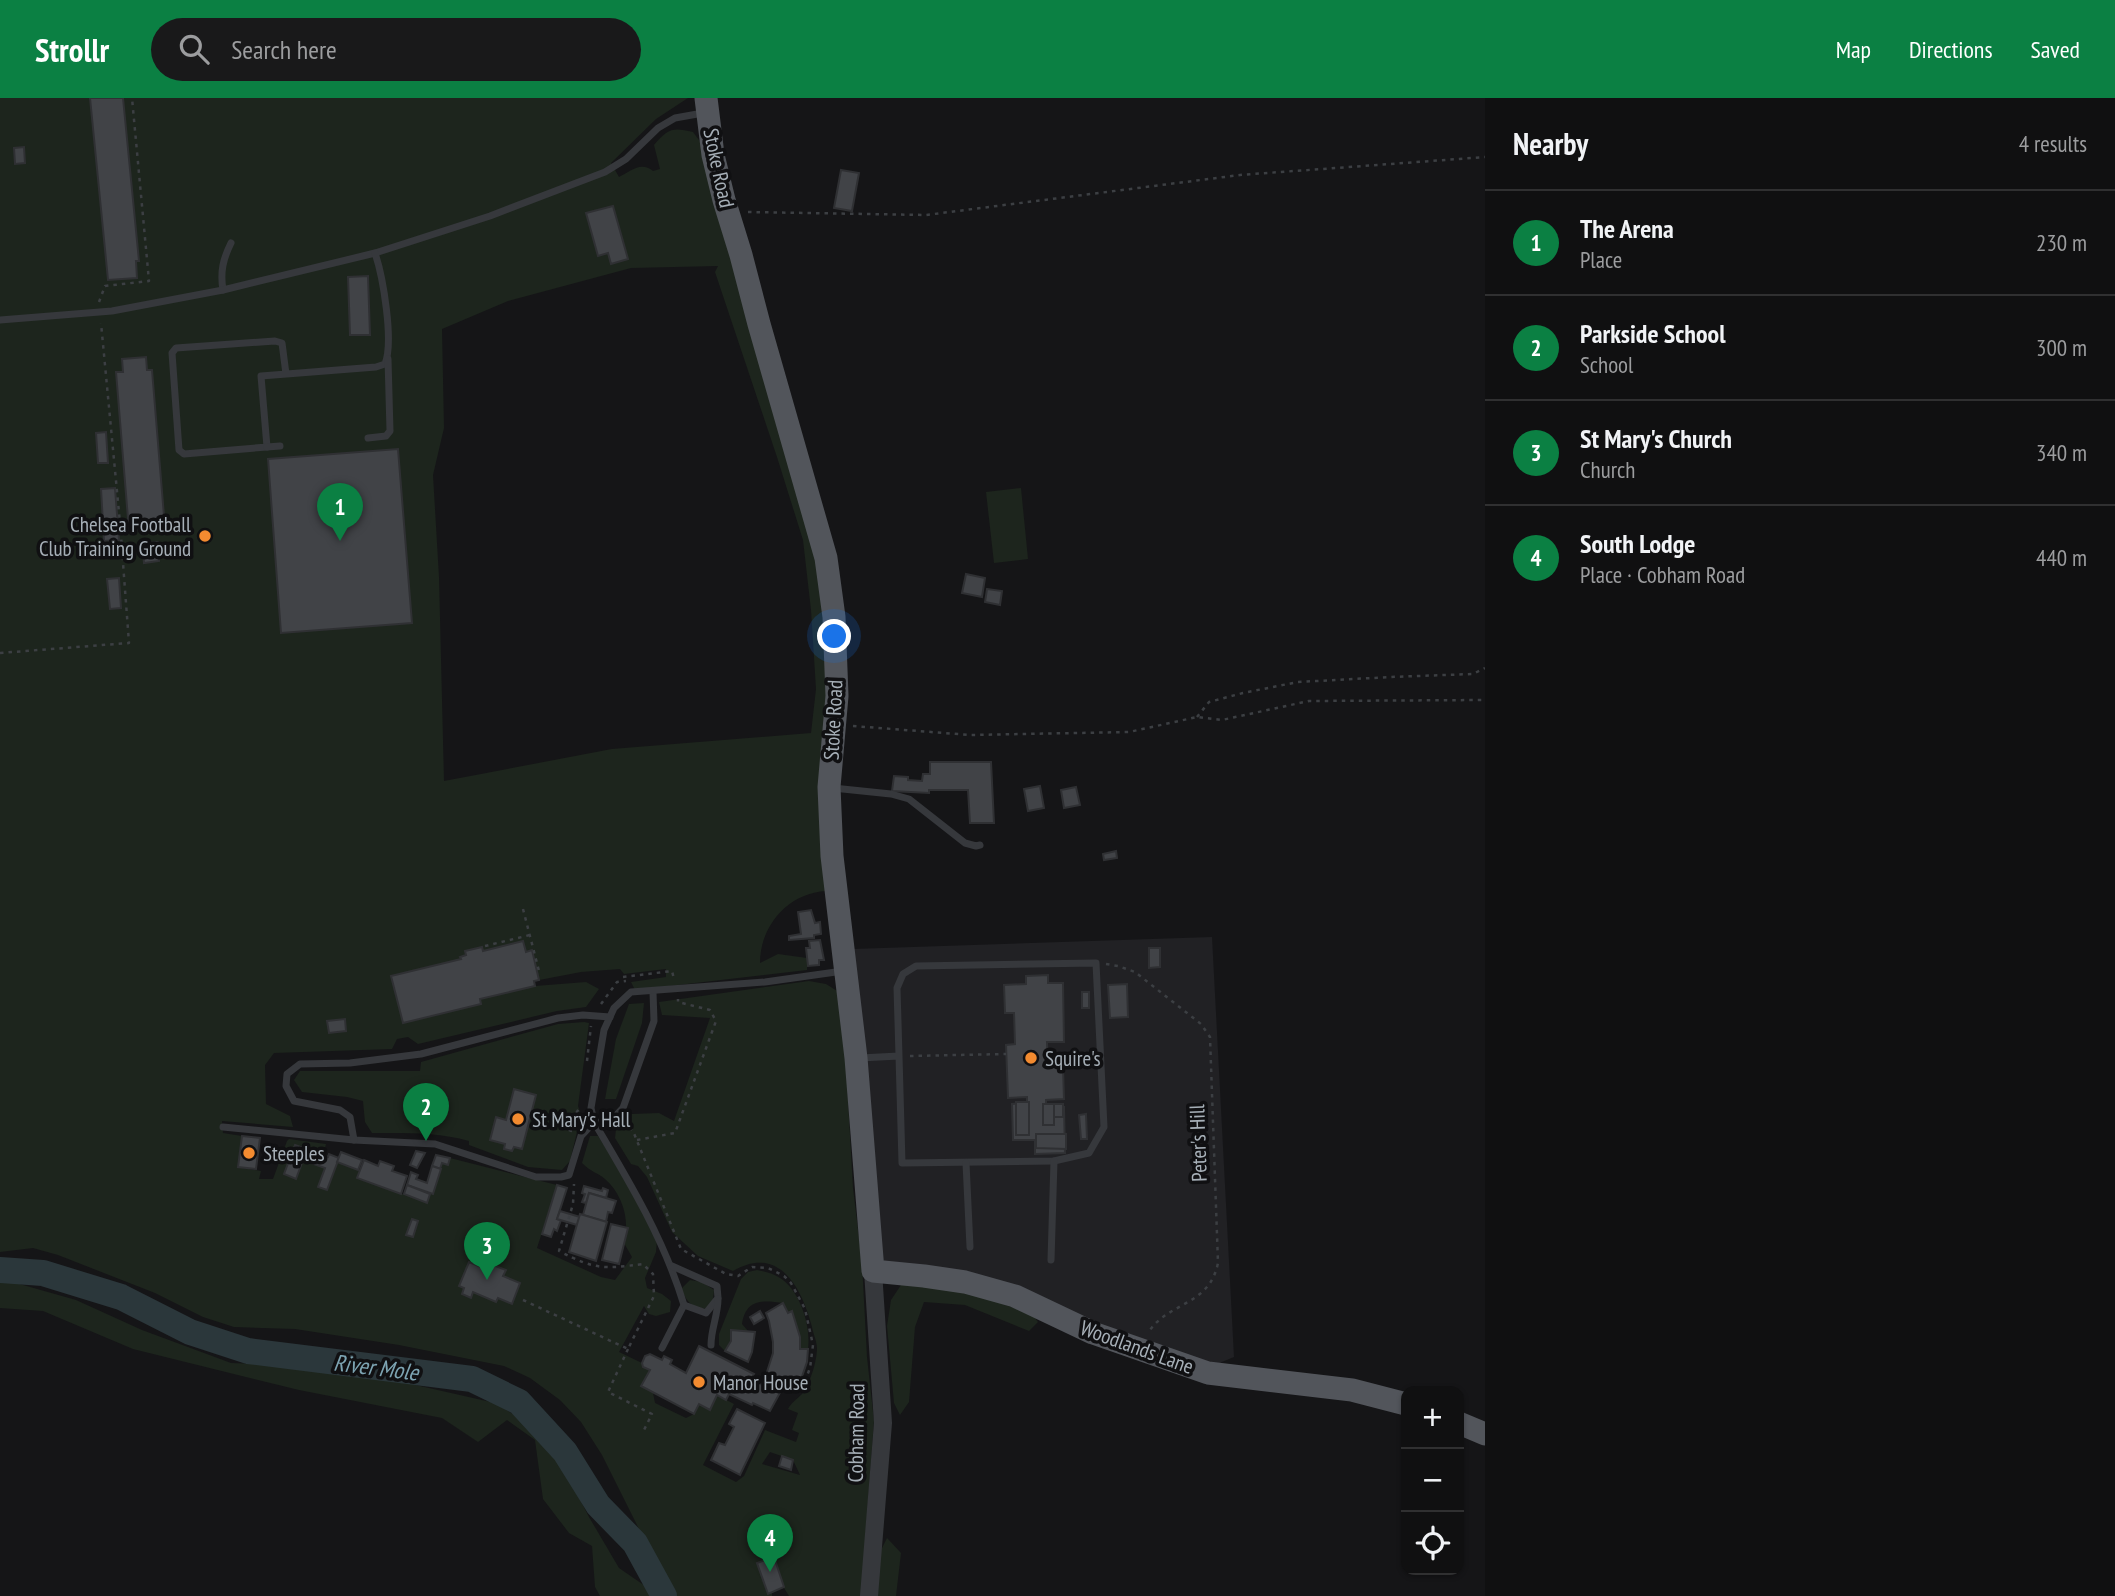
<!DOCTYPE html>
<html lang="en">
<head>
<meta charset="utf-8">
<style>
  body { margin:0; font-family:"PT Sans Narrow",sans-serif; background:#19191a; color:#f1f3f6 }
  .controls { position:absolute; right:21px; bottom:21px; display:grid; overflow:hidden; border-radius:14px; box-shadow:0 2px 5px #0004 }
  .controls button { width:63px; height:63px; display:grid; place-items:center; padding:0; border:0; border-bottom:2px solid #303031; background:#101011; color:#f1f3f6; font:35px sans-serif }
  .you { position:absolute; left:835px; top:539px; width:24px; height:24px; margin:-18px; border:5px solid #fff; border-radius:50%; background:#1a73e8; box-shadow:0 0 0 10px #1a73e833 }
  .badge { display:grid; place-items:center; width:46px; height:46px; border-radius:50%; background:#0b8043; color:#fff; font-size:23px; font-weight:700 }
  .pin { position:absolute; translate:-50% -58px; filter:drop-shadow(0 2px 4px #0008) }
  .pin::after { content:''; position:absolute; top:37px; width:24px; height:21px; background:inherit; clip-path:polygon(0 0,100% 0,50% 100%) }
  .list { margin:0; padding:0; list-style:none }
  h2 { display:flex; justify-content:space-between; align-items:center; height:91px; margin:0; padding:0 28px; font-size:30px }
  h2 small { font-size:23px; font-weight:400; color:#9c9d9f }
  .list li { display:grid; grid-template-columns:46px 1fr auto; gap:21px; align-items:center; box-sizing:border-box; height:105px; padding:0 28px; border-top:2px solid #303031 }
  .list b { display:block; font-size:26px; white-space:nowrap }
  .list p { margin:0; font-size:23px; white-space:nowrap; color:#9c9d9f }
  .list em { font-size:23px; font-style:normal; color:#9c9d9f }
  .icon { flex:none; width:38px; height:38px; fill:none; stroke:currentColor; stroke-width:2; stroke-linecap:round; stroke-linejoin:round }
  .map { position:relative; flex:none; width:1485px; height:1498px; overflow:hidden }
  header { display:flex; align-items:center; gap:42px; box-sizing:border-box; height:98px; padding:0 35px; background:#0b8043; color:#fff }
  header strong { font-size:33px }
  nav { display:flex; gap:38px; margin-inline-start:auto; font-size:24px }
  .search { width:490px; height:63px; background:#19191a; display:flex; align-items:center; gap:18px; box-sizing:border-box; padding:0 24px; border-radius:38px; color:#9c9d9f; font-size:26px }
  main { display:flex }
  aside { flex:1; background:#101011 }
  .map>svg:first-child { display:block }
  .built { fill:#212124 }
  .green { fill:#1d251d; fill-rule:evenodd }
  .lines { fill:none; stroke-linecap:round; stroke-linejoin:round }
  .river { stroke:#2b373b; stroke-width:26 }
  .building { fill:#414347; stroke:#2f3033; stroke-width:2 }
  .path { stroke:#3c3f43; stroke-width:2.5; stroke-dasharray:3.5 5; stroke-linecap:butt }
  .service { stroke:#36383c; stroke-width:7 }
  .tertiary { stroke:#36383c; stroke-width:18 }
  .primary { stroke:#52555b; stroke-width:23 }
  .poi-dot { fill:#f38b30; stroke:#101012; stroke-width:2.5 }
  .labels { text-anchor:middle; dominant-baseline:central; stroke-width:7; stroke-linejoin:round; paint-order:stroke }
  .street-label { font-size:21px; fill:#a6afb7; stroke:#101012 }
  .poi-label { font-size:21px; fill:#a6afb7; stroke:#101012; text-anchor:start }
  .water-label { font-size:23px; font-style:italic; fill:#7da4b2; stroke:#101012 }
</style>
</head>
<body>
<header>
<strong>Strollr</strong>
<div class="search"><svg class="icon" aria-label="search" viewBox="0 0 24 24"><circle cx="10" cy="10" r="6"/><path d="M15 15l6 6"/></svg>Search here</div>
<nav><a>Map</a><a>Directions</a><a>Saved</a></nav>
</header>
<main>
<div class="map">
<svg width="1485" height="1498" viewBox="0 0 1485 1498">
  <rect width="100%" height="100%" fill="#151517"/>
  <polygon class="built" points="1212,839 1234,1259 1212,1268 879,1163 853,851"/>
  <g class="green">
    <path d="M0,0H688L656,21L611,65L619,79C631,73 641,63 653,73L660,71L654,47C668,31 672,29 693,34L702,46L771,277L830,523L826,793C788,795 760,828 760,865L778,856L807,860V872L635,892L631,884L666,879V871L624,876L620,871L581,874L539,882L532,853L526,854L523,843L483,853L482,849L465,853L466,857L461,859V861L391,878L403,924L481,906L480,901L535,888L586,884L599,891L586,909L557,913L418,946L408,939L397,941L392,951L274,955L265,967L266,1006L290,1018L293,1029L222,1023L223,1035L242,1038L238,1069L261,1073L259,1081H273L287,1043L289,1041L326,1046L323,1058L295,1047L284,1076L296,1081L303,1062L325,1070L318,1089L327,1092L337,1064L360,1072L358,1081L427,1104L430,1096H433L442,1065L448,1067L450,1060L557,1087L537,1150L601,1179L615,1182L632,1159L624,1145C630,1122 623,1097 605,1081C597,1074 592,1075 582,1065L590,1038H598L612,1059L657,1141L656,1154L645,1180L647,1190L662,1196L671,1203L670,1214L656,1218L649,1216L644,1208L619,1254L642,1265L643,1269L650,1272L641,1288L653,1295L655,1305L686,1320L694,1316L699,1306L710,1311L717,1297L734,1306L703,1367L736,1384L744,1378L765,1332L796,1344L799,1335L792,1332L798,1315L788,1311C792,1304 796,1302 802,1296C810,1286 817,1263 817,1250C817,1244 813,1235 812,1229C802,1190 779,1146 733,1173L698,1158L672,1134L647,1079L638,1068L631,1066L615,1040L616,1031L628,1013L632,1016L659,1015L674,1023L710,920L662,917L659,904L809,883L826,886L842,896L853,1090L862,1165L867,1259L874,1323L861,1498H789L784,1490L772,1494V1498H676L643,1439L602,1357L581,1324L560,1302L530,1280L504,1268L399,1247L295,1231L234,1229L203,1219L155,1195L58,1157L33,1150L0,1154ZM718,168L715,174L777,359L803,442L811,512L816,591L811,635L612,651L444,683L439,479L433,377L444,330L442,231L508,203L631,170ZM770,1354L793,1362L800,1377L762,1366Z"/>
    <polygon points="1021,390 1028,461 994,465 986,394"/>
    <polygon points="644,905 642,925 616,1001 605,1001 616,941 629,906"/>
    <path d="M584,924L589,925L578,1008L581,1017L570,1063L562,1072L528,1069L469,1047V1043C438,1034 405,1035 372,1035L365,1024L363,1003L347,999L302,994L294,982L300,973H420L421,964L558,926Z"/>
    <path d="M757,1172C767,1174 775,1176 783,1182C801,1196 811,1229 808,1251H800V1239L792,1213L788,1215L783,1205C762,1202 746,1201 742,1226L748,1233L731,1232V1243L725,1253L719,1247V1236L741,1181L748,1174Z"/>
    <path d="M690,1182L702,1184L714,1192L713,1202L706,1211C691,1209 687,1204 681,1191Z"/>
    <polygon points="0,1185 16,1185 76,1202 142,1232 231,1265 302,1268 398,1283 495,1305 536,1330 570,1382 589,1419 619,1470 651,1492 653,1498 600,1498 595,1489 592,1448 569,1435 543,1401 535,1342 507,1322 478,1344 442,1320 299,1292 133,1251 43,1213 0,1210"/>
    <polygon points="944,1186 1032,1216 1038,1224 1029,1233 965,1207 924,1204 915,1229 909,1304 900,1317 894,1305 887,1228 891,1202 901,1187"/>
    <polygon points="887,1440 901,1455 896,1498 876,1498 881,1452"/>
  </g>
  <g class="lines">
    <polyline class="river" points="0,1172 43,1175 121,1199 190,1234 248,1253 472,1281 519,1304 565,1354 598,1407 635,1445 664,1498"/>
  </g>
  <g class="building">
    <polygon points="90,0 123,0 139,163 136,163 137,180 108,182"/>
    <polygon points="24,49 25,65 15,66 14,50"/>
    <polygon points="841,72 859,75 852,113 834,110"/>
    <polygon points="613,108 628,161 611,166 608,155 598,158 586,115"/>
    <polygon points="368,178 370,237 350,237 348,179"/>
    <polygon points="146,259 147,272 152,272 165,430 129,433 116,274 123,274 122,261"/>
    <polygon points="106,334 108,365 98,365 96,335"/>
    <polygon points="398,351 412,525 281,535 268,361"/>
    <polygon points="115,390 119,442 104,443 101,391"/>
    <polygon points="158,444 159,463 144,465 142,445"/>
    <polygon points="966,476 985,480 982,499 962,495"/>
    <polygon points="119,480 121,510 110,511 107,481"/>
    <polygon points="987,491 1002,493 1000,507 985,504"/>
    <polygon points="930,664 991,664 994,725 970,725 968,692 929,692 929,695 892,693 894,678 908,679 908,682 922,683 923,676 930,676"/>
    <polygon points="1040,688 1044,710 1028,713 1024,691"/>
    <polygon points="1076,689 1080,707 1064,710 1061,692"/>
    <polygon points="1116,753 1117,760 1104,762 1103,756"/>
    <polygon points="811,812 815,825 820,824 821,836 814,837 814,840 789,842 789,838 801,836 798,814"/>
    <polygon points="820,842 824,862 819,862 819,867 808,868 806,850 810,850 809,843"/>
    <polygon points="523,843 526,854 532,852 539,882 534,883 535,888 480,901 481,906 403,925 391,878 461,861 460,859 466,857 465,853 482,849 483,853"/>
    <polygon points="1149,850 1160,850 1160,869 1149,870"/>
    <polygon points="1048,877 1048,885 1063,885 1064,944 1047,944 1048,969 1063,969 1064,1001 1046,1002 1046,1009 1064,1009 1065,1055 1035,1056 1035,1042 1013,1042 1012,1006 1027,1005 1027,999 1008,1000 1006,947 1015,946 1014,915 1005,915 1004,887 1026,886 1026,878"/>
    <polygon points="1127,886 1128,919 1110,920 1108,887"/>
    <rect x="1082" y="894" width="7" height="16"/>
    <polygon points="345,921 346,933 329,935 327,923"/>
    <polygon points="514,991 536,997 522,1051 514,1049 512,1053 504,1051 505,1046 490,1042 496,1019 506,1022"/>
    <rect x="1016" y="1004" width="13" height="33"/>
    <rect x="1043" y="1006" width="11" height="21"/>
    <rect x="1054" y="1006" width="9" height="13"/>
    <polygon points="1086,1016 1087,1041 1081,1041 1079,1017"/>
    <polygon points="1036,1036 1066,1036 1066,1051 1036,1050"/>
    <polygon points="242,1038 260,1040 256,1071 238,1069"/>
    <polygon points="295,1047 328,1059 329,1056 339,1060 327,1092 318,1089 325,1070 303,1062 296,1081 284,1076"/>
    <polygon points="416,1053 425,1055 417,1070 410,1067"/>
    <polygon points="341,1054 362,1062 358,1072 337,1064"/>
    <polygon points="436,1057 450,1060 448,1067 442,1065 440,1071 432,1068"/>
    <polygon points="364,1062 378,1068 380,1063 394,1068 392,1073 407,1078 401,1096 357,1080"/>
    <polygon points="432,1068 441,1071 433,1096 407,1087 411,1074 418,1077 416,1081 427,1085"/>
    <polygon points="407,1087 430,1096 427,1105 404,1096"/>
    <polygon points="557,1087 567,1090 557,1121 561,1122 557,1133 554,1131 551,1139 542,1136"/>
    <polygon points="584,1088 602,1093 603,1090 608,1092 606,1100 589,1095 586,1105 582,1104 585,1096 582,1095"/>
    <polygon points="589,1095 616,1103 612,1115 608,1114 606,1124 583,1117"/>
    <polygon points="560,1113 580,1119 577,1127 557,1121"/>
    <polygon points="580,1116 607,1124 596,1163 569,1154"/>
    <polygon points="412,1121 418,1123 413,1139 406,1137"/>
    <polygon points="611,1126 628,1130 619,1166 602,1162"/>
    <polygon points="469,1164 491,1173 493,1167 506,1172 503,1178 520,1185 512,1206 498,1200 496,1204 473,1194 471,1200 462,1196 464,1190 459,1188"/>
    <polygon points="783,1205 788,1215 792,1213 800,1239 800,1251 808,1251 807,1264 797,1293 766,1277 773,1255 773,1244 769,1223 766,1215"/>
    <polygon points="760,1213 764,1220 754,1226 750,1219"/>
    <polygon points="731,1232 755,1234 752,1254 748,1264 725,1253 731,1243"/>
    <polygon points="699,1248 754,1276 751,1281 760,1286 762,1281 782,1291 770,1313 753,1305 752,1307 729,1296 726,1302 717,1297 710,1312 699,1306 694,1316 641,1288 650,1272 643,1269 642,1265 645,1258 650,1256 662,1262 664,1258 672,1262 670,1266 686,1275"/>
    <polygon points="737,1311 765,1325 740,1377 711,1362 719,1345 725,1347 734,1329 729,1326"/>
    <polygon points="782,1358 793,1362 791,1372 779,1368"/>
    <polygon points="774,1459 784,1489 768,1496 757,1465"/>
  </g>
  <g class="lines">
    <g class="path">
      <polyline points="748,114 926,117 1240,77 1485,59"/>
      <polyline points="99,204 105,188 149,183 132,0"/>
      <polyline points="0,555 129,545 120,425 101,225"/>
      <polyline points="1197,619 1209,604 1243,595 1298,584 1391,579 1473,576 1485,570"/>
      <polyline points="853,628 970,637 1129,634 1197,619 1222,622 1309,603 1485,602"/>
      <polyline points="523,811 539,873"/>
      <polyline points="485,848 530,837"/>
      <path d="M1106,866L1118,868L1135,874L1201,926L1210,939L1218,1165C1209,1209 1168,1203 1148,1235"/>
      <polyline points="623,879 672,873 674,881"/>
      <polyline points="601,906 617,884 626,883"/>
      <polyline points="910,958 1006,956"/>
      <polyline points="587,963 591,928"/>
      <polyline points="624,1023 633,1033 681,1151 726,1176 738,1178 752,1169 768,1170 784,1178 791,1185 805,1211 813,1247 810,1270 802,1291"/>
      <polyline points="572,1033 566,1031 580,1009"/>
      <polyline points="637,1042 675,1035 716,923 710,912 678,904 678,901"/>
      <path d="M523,1202L628,1251L654,1198L653,1176L643,1166C603,1171 596,1172 559,1153L573,1106L574,1086"/>
      <polyline points="628,1251 608,1294 652,1316 642,1336"/>
    </g>
    <g class="service">
      <path d="M223,192C220,174 223,161 231,145"/>
      <polyline points="0,222 112,213 223,192 375,155 490,118 605,74 626,61 658,30 675,20 703,15"/>
      <path d="M286,276L282,245L275,243L176,250L172,255L179,352L184,356L267,349L261,278L376,269L385,266C394,243 383,179 375,155"/>
      <polyline points="368,340 386,338 390,333 388,261"/>
      <polyline points="267,349 280,348"/>
      <polyline points="833,690 891,696 909,701 965,745 976,748 980,747"/>
      <polyline points="860,960 899,958 902,1065 1054,1063 1089,1055 1104,1029 1096,865 916,868 903,876 897,890 899,958"/>
      <path d="M594,1024C629,1083 664,1141 684,1207L662,1250"/>
      <polyline points="594,1024 610,1024 623,1010 654,923 653,894"/>
      <polyline points="223,1029 354,1042 435,1046 536,1079 561,1079 569,1077 581,1038 594,1024 591,1010 604,932 614,910 631,894 765,884 843,873"/>
      <polyline points="354,1042 350,1019 340,1012 294,1003 286,988 287,976 300,966 350,965 421,956 558,920 583,917 610,919"/>
      <polyline points="966,1065 970,1149"/>
      <polyline points="1051,1162 1054,1063"/>
      <polyline points="672,1168 717,1188 718,1200 706,1215 684,1207"/>
      <path d="M711,1247C711,1231 718,1217 718,1201"/>
    </g>
    <polyline class="tertiary" points="869,1498 883,1325 873,1173"/>
    <g class="primary">
      <polyline points="706,0 713,57 724,102 741,157 759,226 826,460 834,519 837,598 829,689 832,758 856,960 873,1173 924,1178 965,1184 1015,1198 1093,1235 1208,1275 1352,1292 1406,1306"/>
      <polyline points="1459,1325 1485,1336"/>
    </g>
  </g>
  <g class="poi-dot">
    <circle cx="205" cy="438" r="7"/>
    <circle cx="1031" cy="960" r="7"/>
    <circle cx="518" cy="1021" r="7"/>
    <circle cx="249" cy="1055" r="7"/>
    <circle cx="699" cy="1284" r="7"/>
  </g>
  <g class="labels">
    <g class="street-label">
      <text transform="translate(719 70) rotate(78)">Stoke Road</text>
      <text transform="translate(833 622) rotate(-87)">Stoke Road</text>
      <text transform="translate(1198 1045) rotate(-92)">Peter's Hill</text>
      <text transform="translate(1137 1249) rotate(20)">Woodlands Lane</text>
      <text transform="translate(856 1335) rotate(-89)">Cobham Road</text>
    </g>
    <g class="poi-label">
      <text x="191" y="426" text-anchor="end">Chelsea Football<tspan x="191" dy="24">Club Training Ground</tspan></text>
      <text x="1045" y="960">Squire's</text>
      <text x="532" y="1021">St Mary's Hall</text>
      <text x="263" y="1055">Steeples</text>
      <text x="713" y="1284">Manor House</text>
    </g>
    <g class="water-label">
      <text transform="translate(376 1269) rotate(7)">River Mole</text>
    </g>
  </g>
</svg>
<div class="controls">
<button>+</button>
<button>−</button>
<button><svg class="icon" aria-label="locate" viewBox="0 0 24 24"><circle cx="12" cy="12" r="6"/><path d="M12 2v4M12 18v4M2 12h4M18 12h4"/></svg></button>
</div>
<div class="you"></div>
<div class="pin badge" style="left:340px;top:443px">1</div>
<div class="pin badge" style="left:426px;top:1043px">2</div>
<div class="pin badge" style="left:487px;top:1182px">3</div>
<div class="pin badge" style="left:770px;top:1474px">4</div>
</div>
<aside>
<h2>Nearby<small>4 results</small></h2>
<ul class="list">
<li><span class="badge">1</span><div><b>The Arena</b><p>Place</p></div><em>230 m</em></li>
<li><span class="badge">2</span><div><b>Parkside School</b><p>School</p></div><em>300 m</em></li>
<li><span class="badge">3</span><div><b>St Mary's Church</b><p>Church</p></div><em>340 m</em></li>
<li><span class="badge">4</span><div><b>South Lodge</b><p>Place · Cobham Road</p></div><em>440 m</em></li>
</ul>
</aside>
</main>
</body>
</html>
